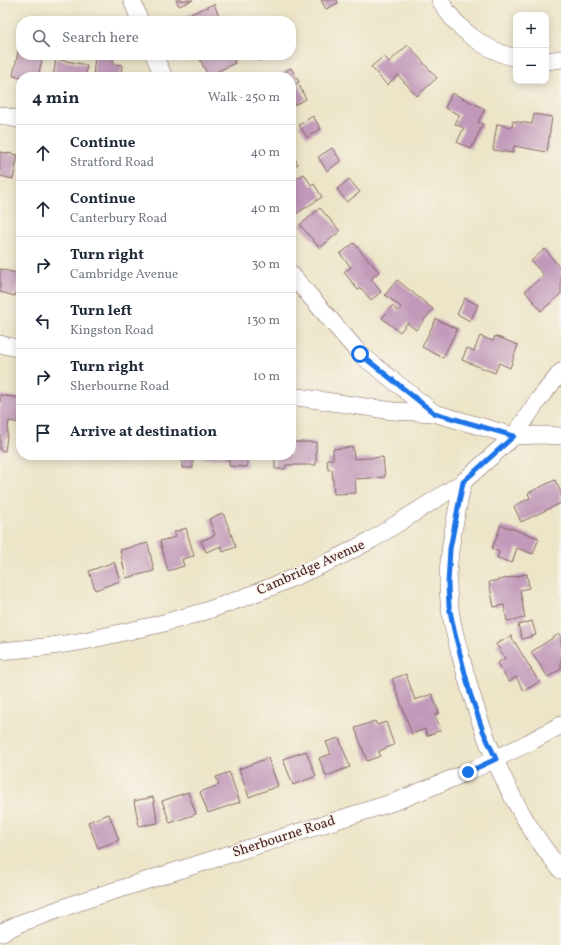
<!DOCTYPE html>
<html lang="en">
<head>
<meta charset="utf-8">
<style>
  body { margin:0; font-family:Vollkorn,serif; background:#f6f6f7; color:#1f2937 }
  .controls { position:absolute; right:12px; top:12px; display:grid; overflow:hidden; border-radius:8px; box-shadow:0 2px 10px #0003 }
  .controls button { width:36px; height:36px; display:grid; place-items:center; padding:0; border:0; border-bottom:1px solid #e0e1e3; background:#fff; color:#1f2937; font:20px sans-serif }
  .stop { position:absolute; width:12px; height:12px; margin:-9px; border:3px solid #1a73e8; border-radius:50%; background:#fff }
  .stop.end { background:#1a73e8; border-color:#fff; box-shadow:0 1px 4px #0008 }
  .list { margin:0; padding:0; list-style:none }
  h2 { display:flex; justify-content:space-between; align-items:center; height:52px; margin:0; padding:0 16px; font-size:17px }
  h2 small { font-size:13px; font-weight:400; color:#747a83 }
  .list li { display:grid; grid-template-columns:26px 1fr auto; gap:12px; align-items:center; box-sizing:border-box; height:56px; padding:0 16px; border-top:1px solid #e0e1e3 }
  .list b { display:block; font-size:15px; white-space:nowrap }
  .list p { margin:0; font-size:13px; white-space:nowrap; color:#747a83 }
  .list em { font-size:13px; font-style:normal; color:#747a83 }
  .icon { flex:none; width:22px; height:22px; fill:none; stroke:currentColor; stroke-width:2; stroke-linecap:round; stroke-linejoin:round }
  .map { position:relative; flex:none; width:561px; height:945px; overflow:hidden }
  .search { position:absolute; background:#fff; box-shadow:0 2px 10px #0003; left:16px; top:16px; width:280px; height:44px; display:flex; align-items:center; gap:10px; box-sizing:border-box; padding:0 14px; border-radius:16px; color:#747a83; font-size:15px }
  .panel { position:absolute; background:#fff; box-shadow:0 2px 10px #0003; left:16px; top:72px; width:280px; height:388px; border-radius:16px }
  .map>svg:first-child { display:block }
  .building { fill:#c199b9 }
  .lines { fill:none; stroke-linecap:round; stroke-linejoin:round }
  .minor-casing { stroke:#836462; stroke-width:18 }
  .minor { stroke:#fff; stroke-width:17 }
  .route { stroke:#1a73e8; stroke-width:5 }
  .labels { text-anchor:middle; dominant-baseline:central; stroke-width:3; stroke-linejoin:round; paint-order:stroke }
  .street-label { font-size:14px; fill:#4a1f2b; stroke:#f7f3e8 }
</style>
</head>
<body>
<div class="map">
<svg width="561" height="945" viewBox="0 0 561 945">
  <rect width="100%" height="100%" fill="#f7f3e8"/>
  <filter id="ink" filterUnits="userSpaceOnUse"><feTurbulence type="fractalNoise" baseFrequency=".025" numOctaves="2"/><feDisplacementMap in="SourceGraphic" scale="8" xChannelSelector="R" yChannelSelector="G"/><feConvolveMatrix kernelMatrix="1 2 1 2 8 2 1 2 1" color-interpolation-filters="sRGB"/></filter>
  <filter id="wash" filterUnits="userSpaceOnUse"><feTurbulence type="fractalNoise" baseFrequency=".012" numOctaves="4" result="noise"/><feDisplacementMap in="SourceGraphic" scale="16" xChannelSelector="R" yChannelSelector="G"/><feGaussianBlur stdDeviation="0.9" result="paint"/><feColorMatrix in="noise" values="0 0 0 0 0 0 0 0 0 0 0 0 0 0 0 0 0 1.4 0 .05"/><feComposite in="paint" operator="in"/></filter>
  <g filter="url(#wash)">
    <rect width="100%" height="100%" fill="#ece5c8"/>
    <g id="blocks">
      <g class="building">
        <polygon points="176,0 193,0 179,6"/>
        <polygon points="321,0 337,0 338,3 326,9"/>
        <polygon points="214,4 221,21 182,21 181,18"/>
        <polygon points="408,45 437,78 417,96 398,75 387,85 371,67 384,56 389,62"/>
        <polygon points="19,48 21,49 21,55 43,55 38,77 21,77 13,76"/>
        <polygon points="95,55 114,55 113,64 122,65 121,75 125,75 124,77 93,77"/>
        <polygon points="198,55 232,55 235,63 208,76"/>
        <polygon points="255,55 271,55 259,61"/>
        <polygon points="56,59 87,65 85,77 53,77"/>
        <polygon points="291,68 299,82 291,86 291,77 274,77"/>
        <polygon points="299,85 306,99 294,105 291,100 291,89"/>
        <polygon points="452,93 485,109 478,122 483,124 471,149 457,142 464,128 455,124 460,115 445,108"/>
        <polygon points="534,114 552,117 547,152 514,146 513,153 493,150 497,124 512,127 513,121 532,124"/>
        <polygon points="313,116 321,129 307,137 299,125"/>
        <polygon points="332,148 341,161 327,171 318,157"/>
        <polygon points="291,151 298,164 291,168"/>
        <polygon points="0,152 18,155 13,179 0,176"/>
        <polygon points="304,174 312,186 314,184 322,197 293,216 291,214 291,182"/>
        <polygon points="349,179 360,192 347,202 337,189"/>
        <polygon points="320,208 340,231 320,248 300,225"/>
        <polygon points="354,243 379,272 371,279 381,292 371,300 361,288 358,290 344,272 351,267 340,254"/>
        <polygon points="545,249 561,269 561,294 541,311 525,291 544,275 531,261"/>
        <polygon points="0,269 20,274 15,296 0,292"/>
        <polygon points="397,280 433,309 416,330 407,323 400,332 382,318 392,306 398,311 401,307 385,295"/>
        <polygon points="465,298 478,305 470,321 457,314"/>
        <polygon points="436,319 457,329 443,358 422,347"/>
        <polygon points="480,336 493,341 495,336 518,345 510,368 499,363 495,373 462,360 467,348 474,351"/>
        <polygon points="0,395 21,398 21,423 9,421 5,451 0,450"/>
        <polygon points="291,442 316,442 316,465 286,465 285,469 275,469 275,455 291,455"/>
        <polygon points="353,447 354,459 383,457 385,477 355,479 356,493 334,494 332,469 328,470 327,459 333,459 333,449"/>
        <polygon points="155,455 193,455 193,468 182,468 182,457 155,457"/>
        <polygon points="203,455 247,455 247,467 229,466 229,459 202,458"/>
        <polygon points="555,480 561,492 561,503 521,522 514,506 530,498 528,493"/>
        <polygon points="223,513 236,547 223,552 221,546 206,552 201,541 215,535 209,519"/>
        <polygon points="501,525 539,538 533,554 517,548 512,563 497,558 499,552 492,549"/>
        <polygon points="186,528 194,556 182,559 184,566 168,571 160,541 176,537 174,532"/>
        <polygon points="148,543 154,571 126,578 120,550"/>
        <polygon points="114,562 120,581 95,590 89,571"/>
        <polygon points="527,574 529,588 520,590 525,618 507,621 504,605 494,607 489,582"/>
        <polygon points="532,621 536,635 522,639 518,625"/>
        <polygon points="559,634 561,637 561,669 548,677 531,652"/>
        <polygon points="511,636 539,682 524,691 516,677 509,682 497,663 505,658 496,644"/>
        <polygon points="406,674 415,700 432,694 439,713 435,715 441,730 427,736 425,729 412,734 392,679"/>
        <polygon points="375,721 377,725 386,722 394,745 379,751 380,756 367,761 355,728"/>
        <polygon points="339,738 350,767 326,776 319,758 331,754 326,742"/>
        <polygon points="306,751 316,776 293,785 283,759"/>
        <polygon points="268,758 278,786 249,797 239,769"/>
        <polygon points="229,772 240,802 208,813 200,792 219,785 216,777"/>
        <polygon points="188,792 196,814 170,823 162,801"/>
        <polygon points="153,797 158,823 139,826 134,801"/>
        <polygon points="109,814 119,840 98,848 88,822"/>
      </g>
    </g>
  </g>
  <g filter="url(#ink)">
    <use href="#blocks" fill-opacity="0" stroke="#836462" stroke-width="1"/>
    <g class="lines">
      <defs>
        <g id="minor">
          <polyline points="132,0 140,21"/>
          <path d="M440,0C456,29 484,50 516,58"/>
          <polyline points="154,55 164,77"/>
          <polyline points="546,61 561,59"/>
          <polyline points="0,115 21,120"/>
          <polyline points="291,274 360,354 434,413"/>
          <polyline points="0,344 21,349"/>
          <polyline points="291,396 393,411 434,413 514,436 540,435 561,436"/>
          <path d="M463,482C456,516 448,549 448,583C448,610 455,636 462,661C481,734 512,812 561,870"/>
          <polyline points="0,651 45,647 84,641 156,625 203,612 240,599 276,585 335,559 373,539 463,482 514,436 539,399 561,372"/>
          <polyline points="0,933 21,923 82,901 397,801 468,772 528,743 561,725"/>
        </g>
      </defs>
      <use href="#minor" class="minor-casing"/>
      <use href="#minor" class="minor"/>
    </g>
  </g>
  <g class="lines" filter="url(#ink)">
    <polyline class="route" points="360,354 434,413 514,436 463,482 450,549 448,584 449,606 454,630 470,693 483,731 496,759 468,772"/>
  </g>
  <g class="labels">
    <g class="street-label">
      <text transform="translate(311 568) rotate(-24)">Cambridge Avenue</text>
      <text transform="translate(284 837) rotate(-18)">Sherbourne Road</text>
    </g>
  </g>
</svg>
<div class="controls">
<button>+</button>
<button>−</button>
</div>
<div class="stop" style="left:360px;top:354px"></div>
<div class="stop end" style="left:468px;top:772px"></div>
<div class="search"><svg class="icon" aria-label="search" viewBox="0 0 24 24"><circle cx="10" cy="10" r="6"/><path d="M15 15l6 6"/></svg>Search here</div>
<section class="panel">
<h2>4 min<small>Walk · 250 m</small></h2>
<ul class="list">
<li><svg class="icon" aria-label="ahead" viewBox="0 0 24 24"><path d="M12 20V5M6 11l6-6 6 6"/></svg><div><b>Continue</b><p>Stratford Road</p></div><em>40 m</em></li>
<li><svg class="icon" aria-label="ahead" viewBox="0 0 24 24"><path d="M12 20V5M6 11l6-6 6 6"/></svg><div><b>Continue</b><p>Canterbury Road</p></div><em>40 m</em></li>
<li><svg class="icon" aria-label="right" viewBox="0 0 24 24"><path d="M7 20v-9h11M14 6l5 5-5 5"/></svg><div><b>Turn right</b><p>Cambridge Avenue</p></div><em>30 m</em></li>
<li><svg class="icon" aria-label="left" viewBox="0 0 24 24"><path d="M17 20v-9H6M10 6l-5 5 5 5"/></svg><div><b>Turn left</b><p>Kingston Road</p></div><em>130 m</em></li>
<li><svg class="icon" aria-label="right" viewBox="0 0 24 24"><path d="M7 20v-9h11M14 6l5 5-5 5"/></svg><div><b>Turn right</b><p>Sherbourne Road</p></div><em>10 m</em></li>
<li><svg class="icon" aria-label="arrive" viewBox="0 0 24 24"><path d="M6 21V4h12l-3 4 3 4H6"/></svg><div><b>Arrive at destination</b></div></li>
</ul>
</section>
</div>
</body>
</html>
